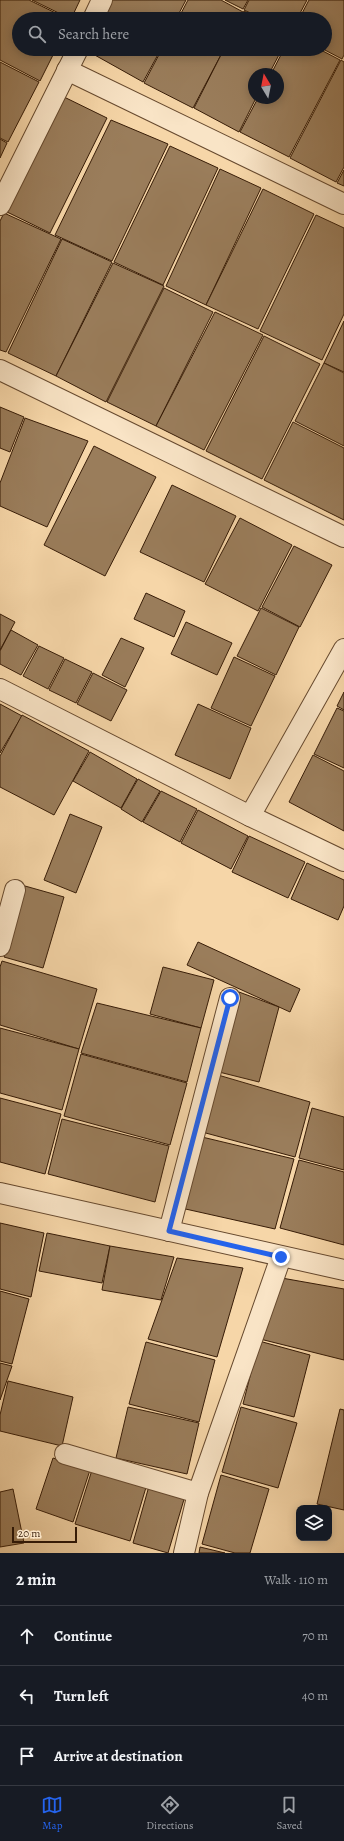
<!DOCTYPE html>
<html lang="en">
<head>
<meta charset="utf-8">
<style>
  body { margin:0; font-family:Alegreya,serif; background:#242831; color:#f1f3f6 }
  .controls { position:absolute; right:12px; bottom:12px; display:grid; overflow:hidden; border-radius:8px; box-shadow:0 2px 10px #0003 }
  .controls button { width:36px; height:36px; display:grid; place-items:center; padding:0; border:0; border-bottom:1px solid #363941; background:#171b24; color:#f1f3f6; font:20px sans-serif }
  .compass { position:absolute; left:248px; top:68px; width:36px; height:36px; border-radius:50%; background:#171b24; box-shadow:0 2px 10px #0003; rotate:350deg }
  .scale { position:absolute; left:12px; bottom:10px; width:65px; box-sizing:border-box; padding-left:4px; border:2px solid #371c07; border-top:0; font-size:11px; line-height:14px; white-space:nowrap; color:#371c07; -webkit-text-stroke:3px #f9e4c6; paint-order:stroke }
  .stop { position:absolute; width:12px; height:12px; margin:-9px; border:3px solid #2563eb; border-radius:50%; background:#fff }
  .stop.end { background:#2563eb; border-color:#fff; box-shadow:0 1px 4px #0008 }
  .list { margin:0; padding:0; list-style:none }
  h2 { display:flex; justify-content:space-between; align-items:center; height:52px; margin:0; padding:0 16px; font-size:17px }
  h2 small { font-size:13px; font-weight:400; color:#9ea1a6 }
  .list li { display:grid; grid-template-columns:26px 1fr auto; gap:12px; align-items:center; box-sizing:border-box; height:60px; padding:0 16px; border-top:1px solid #363941 }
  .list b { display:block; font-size:15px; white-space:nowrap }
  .list em { font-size:13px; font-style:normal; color:#9ea1a6 }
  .icon { flex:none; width:22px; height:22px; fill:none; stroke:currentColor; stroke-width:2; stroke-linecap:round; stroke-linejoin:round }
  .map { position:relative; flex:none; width:344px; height:1553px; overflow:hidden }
  .search { position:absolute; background:#171b24; box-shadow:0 2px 10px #0003; left:12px; right:12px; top:12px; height:44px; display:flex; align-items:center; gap:10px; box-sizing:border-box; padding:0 14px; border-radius:22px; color:#9ea1a6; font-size:15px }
  .sheet { height:232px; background:#171b24 }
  nav { display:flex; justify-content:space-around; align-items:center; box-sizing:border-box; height:56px; border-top:1px solid #363941; background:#171b24; font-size:11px; color:#9ea1a6 }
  nav a { display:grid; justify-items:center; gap:2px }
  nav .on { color:#2563eb }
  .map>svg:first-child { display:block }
  .building { fill:#9a7d5b; stroke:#371c07 }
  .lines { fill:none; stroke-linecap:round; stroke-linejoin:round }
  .street-casing { stroke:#674a2f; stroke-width:22 }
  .street { stroke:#f9e4c6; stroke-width:20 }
  .route { stroke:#2563eb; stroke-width:5 }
</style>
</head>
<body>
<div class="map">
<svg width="344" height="1553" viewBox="0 0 344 1553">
  <rect width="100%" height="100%" fill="#f6d6a8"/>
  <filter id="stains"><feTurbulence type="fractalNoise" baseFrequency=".005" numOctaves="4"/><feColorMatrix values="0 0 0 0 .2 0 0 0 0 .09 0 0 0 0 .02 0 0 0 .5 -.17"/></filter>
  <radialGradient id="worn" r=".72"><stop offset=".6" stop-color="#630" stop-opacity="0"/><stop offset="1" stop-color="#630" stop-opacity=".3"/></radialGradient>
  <g class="building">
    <polygon points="0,0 29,0 68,19 19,19 19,49 56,49 40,81 0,60"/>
    <polygon points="32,0 80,0 71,19"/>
    <polygon points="109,0 186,0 176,19 99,19"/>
    <polygon points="188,0 221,0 243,12 240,19 178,19"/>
    <polygon points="225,0 248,0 243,9"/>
    <polygon points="249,0 307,0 297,19 263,19 244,10"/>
    <polygon points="309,0 344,0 344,55 342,59 323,49 325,49 325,19 299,19"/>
    <polygon points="244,11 260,19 240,19"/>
    <polygon points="84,49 161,49 143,82"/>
    <polygon points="162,49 224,49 193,108 144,83"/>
    <polygon points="224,49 282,49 269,74 254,74 254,98 256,98 239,132 194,108"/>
    <polygon points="284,49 319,49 340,60 289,157 240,132 258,98 278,98 278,74 271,74"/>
    <polygon points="341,60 344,62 344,167 336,182 290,158"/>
    <polygon points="0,62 39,82 8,142 0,138"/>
    <polygon points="62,96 107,118 50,233 5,211"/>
    <polygon points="111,120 168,144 112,261 55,235"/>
    <polygon points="0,139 7,143 0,158"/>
    <polygon points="170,146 218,168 163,285 114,262"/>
    <polygon points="220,169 261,188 206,305 166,286"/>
    <polygon points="344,170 344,186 337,183"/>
    <polygon points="263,189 314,214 258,329 206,305"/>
    <polygon points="4,213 61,239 6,352 0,350 0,221"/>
    <polygon points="316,215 344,228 344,314 322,360 260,331"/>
    <polygon points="62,239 112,262 56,376 8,353"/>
    <polygon points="113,263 164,286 106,402 56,376"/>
    <polygon points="164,288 213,312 156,426 107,402"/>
    <polygon points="215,312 263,335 204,450 156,426"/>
    <polygon points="344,321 344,372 324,363"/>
    <polygon points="264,336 320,364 262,479 206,451"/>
    <polygon points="324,363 344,373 344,446 295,421"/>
    <polygon points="0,407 24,417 10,452 0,448"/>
    <polygon points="25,418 88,441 47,527 0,506 0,483"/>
    <polygon points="293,422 344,448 344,520 264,480"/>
    <polygon points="94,446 156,477 105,576 44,545"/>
    <polygon points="172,485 236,516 204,582 140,552"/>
    <polygon points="240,518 292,545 258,611 205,584"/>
    <polygon points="294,546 332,565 300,627 262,607"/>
    <polygon points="146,593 185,611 174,637 134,619"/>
    <polygon points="261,608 299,627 276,675 237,656"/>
    <polygon points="0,614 15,622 0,650"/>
    <polygon points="186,622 232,643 217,675 171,654"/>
    <polygon points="11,630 38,645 21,675 0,664 0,651"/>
    <polygon points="121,638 144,648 125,687 102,675"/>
    <polygon points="39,646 64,658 48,689 23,676"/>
    <polygon points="234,657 275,676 251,726 211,708"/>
    <polygon points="65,659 92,672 76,703 49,690"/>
    <polygon points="93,673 127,690 111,721 77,704"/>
    <polygon points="344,692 344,710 337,706"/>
    <polygon points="0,704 22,716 0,753"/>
    <polygon points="198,704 251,728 230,779 175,755"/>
    <polygon points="337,708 344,711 344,768 314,754"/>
    <polygon points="22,715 89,751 54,815 0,787 0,756"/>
    <polygon points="90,752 137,779 121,808 73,781"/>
    <polygon points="313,755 344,771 344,831 289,802"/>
    <polygon points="138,779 160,791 142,822 121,809"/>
    <polygon points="161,791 197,809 180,842 143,822"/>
    <polygon points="198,810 248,836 231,869 181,843"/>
    <polygon points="70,814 102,827 76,893 44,880"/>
    <polygon points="249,836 305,862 288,898 232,872"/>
    <polygon points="307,863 344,880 344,906 338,920 291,899"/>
    <polygon points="25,886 64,897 43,968 4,957"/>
    <polygon points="198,942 300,989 290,1012 187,965"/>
    <polygon points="2,961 97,989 79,1049 0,1025 0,967"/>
    <polygon points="163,967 214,980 201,1028 150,1014"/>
    <polygon points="239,992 279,1007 259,1082 219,1072"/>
    <polygon points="97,1003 201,1028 187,1082 81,1053"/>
    <polygon points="0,1028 79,1049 62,1110 0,1093"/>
    <polygon points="81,1054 187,1083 170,1145 64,1116"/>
    <polygon points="218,1075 310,1102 295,1157 202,1132"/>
    <polygon points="0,1098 61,1114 45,1174 0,1162"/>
    <polygon points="312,1108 344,1117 344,1170 299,1158"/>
    <polygon points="62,1119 169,1146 155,1202 48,1174"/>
    <polygon points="202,1137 294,1159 275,1229 181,1208"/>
    <polygon points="299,1160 344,1172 344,1245 280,1228"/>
    <polygon points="0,1223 44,1233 31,1297 0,1289"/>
    <polygon points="47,1233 110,1246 102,1283 39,1271"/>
    <polygon points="110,1246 174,1257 161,1300 102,1290"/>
    <polygon points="177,1258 243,1268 217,1357 148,1339"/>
    <polygon points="276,1277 344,1289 344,1360 260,1339"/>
    <polygon points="0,1291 29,1299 12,1364 0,1361"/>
    <polygon points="259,1341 310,1355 294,1417 243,1404"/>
    <polygon points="146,1342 215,1360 199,1422 129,1404"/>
    <polygon points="0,1363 12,1366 0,1400"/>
    <polygon points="8,1381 73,1397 62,1446 0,1431 0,1415"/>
    <polygon points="128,1407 199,1423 187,1474 116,1458"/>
    <polygon points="241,1407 297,1423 278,1488 222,1472"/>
    <polygon points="340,1409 344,1410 344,1510 317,1504"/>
    <polygon points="53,1458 90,1470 73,1522 36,1509"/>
    <polygon points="92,1470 147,1484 130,1541 75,1524"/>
    <polygon points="221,1475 269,1489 250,1553 235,1553 202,1544"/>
    <polygon points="149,1486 185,1496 168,1553 133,1543"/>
    <polygon points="13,1489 24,1543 0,1547 0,1492"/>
    <polygon points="200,1547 225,1553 199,1553"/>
  </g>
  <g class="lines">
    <defs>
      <g id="street">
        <polyline points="93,19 102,0"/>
        <polyline points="67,70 344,204"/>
        <polyline points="0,205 78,49"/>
        <polyline points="0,370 344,537"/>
        <polyline points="0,689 250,816 344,861"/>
        <polyline points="250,816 344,649"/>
        <polyline points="0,946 15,890"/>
        <polyline points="0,1193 344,1270"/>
        <polyline points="169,1231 230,998"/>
        <polyline points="65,1454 198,1493"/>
        <polyline points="184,1553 198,1493 281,1257"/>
      </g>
    </defs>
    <use href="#street" class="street-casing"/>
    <use href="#street" class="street"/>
  </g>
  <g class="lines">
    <polyline class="route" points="230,998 169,1231 281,1257"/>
  </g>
  <rect width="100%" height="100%" filter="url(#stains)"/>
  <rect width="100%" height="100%" fill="url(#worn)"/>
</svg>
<div class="controls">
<button><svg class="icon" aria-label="layers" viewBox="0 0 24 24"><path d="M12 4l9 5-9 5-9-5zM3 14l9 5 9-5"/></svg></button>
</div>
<svg class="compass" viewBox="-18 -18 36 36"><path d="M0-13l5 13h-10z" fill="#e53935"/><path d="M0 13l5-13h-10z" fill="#9ea1a6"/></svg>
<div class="scale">20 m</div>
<div class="stop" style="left:230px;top:998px"></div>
<div class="stop end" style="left:281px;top:1257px"></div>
<div class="search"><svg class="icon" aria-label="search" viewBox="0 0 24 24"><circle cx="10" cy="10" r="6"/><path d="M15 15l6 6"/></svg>Search here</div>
</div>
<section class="sheet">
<h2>2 min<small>Walk · 110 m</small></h2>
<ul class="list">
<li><svg class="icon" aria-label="ahead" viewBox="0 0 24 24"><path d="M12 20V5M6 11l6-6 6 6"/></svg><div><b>Continue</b></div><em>70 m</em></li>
<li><svg class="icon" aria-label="left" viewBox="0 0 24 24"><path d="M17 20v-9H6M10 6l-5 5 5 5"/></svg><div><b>Turn left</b></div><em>40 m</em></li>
<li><svg class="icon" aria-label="arrive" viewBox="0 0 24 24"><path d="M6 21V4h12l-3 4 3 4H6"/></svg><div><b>Arrive at destination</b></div></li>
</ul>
</section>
<nav>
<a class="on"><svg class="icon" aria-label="map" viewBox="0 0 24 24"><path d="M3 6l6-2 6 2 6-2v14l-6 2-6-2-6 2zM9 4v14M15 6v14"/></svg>Map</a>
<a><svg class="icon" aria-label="directions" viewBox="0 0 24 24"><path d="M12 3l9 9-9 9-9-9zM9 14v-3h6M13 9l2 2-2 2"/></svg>Directions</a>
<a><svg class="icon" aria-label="saved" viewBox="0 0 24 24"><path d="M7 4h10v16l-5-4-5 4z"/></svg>Saved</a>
</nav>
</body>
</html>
